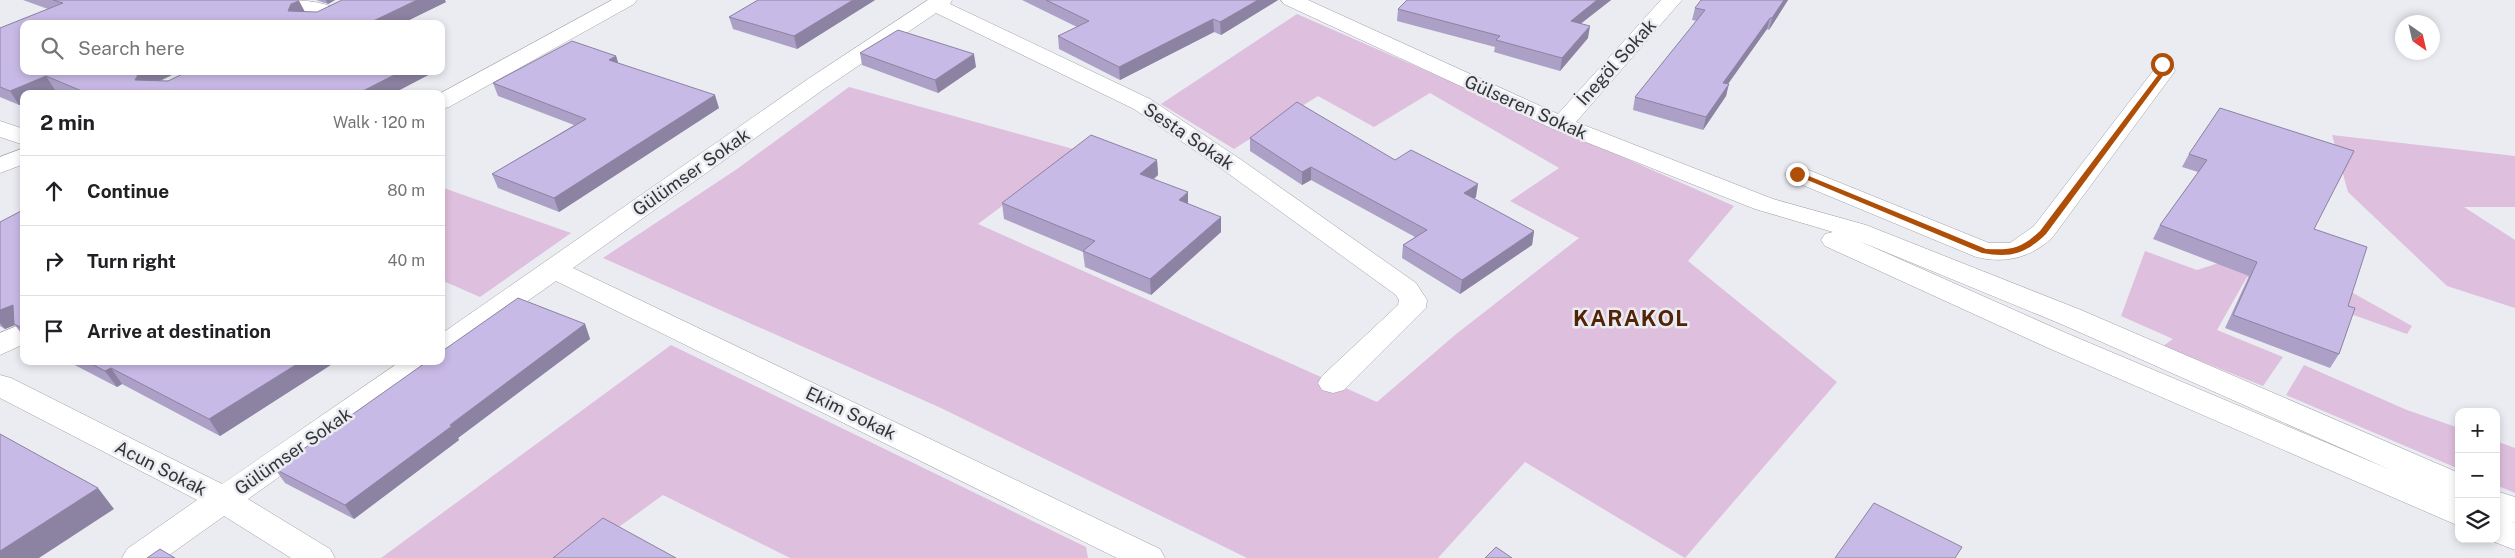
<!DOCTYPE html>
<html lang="en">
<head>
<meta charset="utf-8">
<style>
  body { margin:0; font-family:"Public Sans",sans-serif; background:#f6f6f6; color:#202124 }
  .controls { position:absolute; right:15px; bottom:15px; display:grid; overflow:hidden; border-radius:10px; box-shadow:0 2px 8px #0003 }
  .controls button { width:45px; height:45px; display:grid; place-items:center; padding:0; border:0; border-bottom:1px solid #e0e0e0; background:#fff; color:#202124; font:25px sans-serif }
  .compass { position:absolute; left:2395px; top:15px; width:45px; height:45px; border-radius:50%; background:#fff; box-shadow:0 2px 8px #0003; rotate:146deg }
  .stop { position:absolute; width:15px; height:15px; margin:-11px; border:4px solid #af4e07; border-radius:50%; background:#fff }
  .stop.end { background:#af4e07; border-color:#fff; box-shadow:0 1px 5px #0008 }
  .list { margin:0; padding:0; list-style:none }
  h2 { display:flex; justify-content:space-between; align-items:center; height:65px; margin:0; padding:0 20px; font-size:21px }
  h2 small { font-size:16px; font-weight:400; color:#757577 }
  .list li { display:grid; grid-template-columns:32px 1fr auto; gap:15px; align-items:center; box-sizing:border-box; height:70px; padding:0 20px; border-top:1px solid #e0e0e0 }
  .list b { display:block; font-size:19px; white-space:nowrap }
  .list em { font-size:16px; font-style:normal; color:#757577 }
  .icon { flex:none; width:28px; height:28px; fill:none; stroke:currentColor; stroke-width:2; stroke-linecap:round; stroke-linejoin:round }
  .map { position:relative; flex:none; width:2515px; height:558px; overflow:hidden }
  .search { position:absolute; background:#fff; box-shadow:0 2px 8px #0003; left:20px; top:20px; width:425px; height:55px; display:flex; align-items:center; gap:12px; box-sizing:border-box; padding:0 18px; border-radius:10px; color:#757577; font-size:19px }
  .panel { position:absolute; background:#fff; box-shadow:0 2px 8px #0003; left:20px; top:90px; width:425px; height:275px; border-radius:10px }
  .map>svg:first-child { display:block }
  .green { fill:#dfbfde }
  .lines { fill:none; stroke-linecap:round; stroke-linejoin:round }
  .minor-casing { stroke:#a0a1a7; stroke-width:1 }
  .minor { fill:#fff; fill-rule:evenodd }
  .wall { fill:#aca0c6 }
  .shaded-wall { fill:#8c82a1 }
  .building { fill:#c8bae6; stroke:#8c82a1 }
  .route { fill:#af4e07 }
  .labels { text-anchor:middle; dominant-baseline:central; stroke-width:5; stroke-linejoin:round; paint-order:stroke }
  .street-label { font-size:18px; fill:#343537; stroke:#eaecf2 }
  .district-label { font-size:22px; font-weight:bold; letter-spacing:1px; fill:#522306; stroke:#eaecf2 }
</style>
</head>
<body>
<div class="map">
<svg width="2515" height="558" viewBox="0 0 2515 558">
  <rect width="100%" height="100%" fill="#eaecf2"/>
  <g class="green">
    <polygon points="1297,14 1734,206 1688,261 1837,382 1685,558 1525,462 1438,558 1247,558 941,408 603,258 737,169 849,87 1077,150 978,224 1377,402 1455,335 1579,238 1510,201 1559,168 1430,93 1374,127 1318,96 1234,149 1161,104"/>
    <polygon points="2332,135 2515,156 2515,207 2464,207 2515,240 2515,308 2447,286 2348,192"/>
    <polygon points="441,187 571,233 480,297 441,280"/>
    <polygon points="2145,251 2197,270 2256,251 2328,279 2412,326 2407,334 2247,277 2217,330 2283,357 2263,386 2163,346 2173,339 2121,316"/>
    <polygon points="671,345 1086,547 1088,558 790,558 663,495 576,558 381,558"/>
    <polygon points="2304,365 2407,410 2459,428 2459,469 2286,395"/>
    <polygon points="2496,441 2515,448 2515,493 2496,485"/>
  </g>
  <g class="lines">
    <defs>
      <g id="minor">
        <path d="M280,0C296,0 329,0 340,13L336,17L329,19L283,4Z"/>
        <polygon points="612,0 637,0 634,4 449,107 441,109 441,94 439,94"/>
        <polygon points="928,0 952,0 950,4 1150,99 1240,159 1416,283 1427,300 1426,308 1344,390 1333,393 1322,390 1318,383 1322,376 1398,305 1399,300 1396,295 1222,169 1134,109 936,13 824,89 573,268 1160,549 1165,558 1117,558 556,281 451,355 441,358 441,334 808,79"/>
        <path d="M1281,0H1308L1558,114L1661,0H1682L1576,122L1773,199L1866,225L2081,310L2459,473V526L2046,347L1825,246L1821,240L1825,234L1833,232L1755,209L1553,129L1284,4ZM1859,241L2061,324L2391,470L2066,333Z"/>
        <path d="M2162,56L2170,58L2175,71L2052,238C2030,258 2005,264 1976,257L1788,179L1785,174L1788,169L1797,167L1806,169L1989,243H2010L2034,226L2153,71L2151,63L2154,58Z"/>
        <polygon points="0,121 24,129 24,145 0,137"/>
        <polygon points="24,148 24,164 0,173 0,157"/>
        <polygon points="24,323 24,344 0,355 0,333"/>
        <polygon points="401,361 437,361 432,368 248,499 330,549 335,558 291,558 224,516 165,558 122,558 127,549 197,500 0,398 0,375 11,378 222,484"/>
        <polygon points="2496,491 2515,497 2515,523 2512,522 2515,523 2515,550 2487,539 2496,539"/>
      </g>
    </defs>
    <use href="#minor" class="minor-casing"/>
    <use href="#minor" class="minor"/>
  </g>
  <g class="wall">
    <polygon points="23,0 298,0 299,1 305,12 317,12 446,2 401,24 24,24 180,71 160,81 432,73 392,94 65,94 55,90 24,94 24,103 19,105 0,97 0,28 48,9"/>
    <polygon points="316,0 335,0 328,4"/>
    <polygon points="758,0 875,0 797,49 733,29 729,17"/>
    <polygon points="1022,0 1278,0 1221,35 1214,32 1120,80 1059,49 1058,36 1077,27"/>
    <polygon points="1611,0 1581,23 1588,38 1560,71 1494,52 1495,47 1397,21 1398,9"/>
    <polygon points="1788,0 1769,30 1767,29 1728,84 1726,96 1703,130 1633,110 1635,97 1697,21 1692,20 1695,8"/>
    <polygon points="860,53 976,67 938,93 862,65"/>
    <polygon points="616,56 618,63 719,108 559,212 498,188 492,174 574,125 498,96 493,83"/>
    <polygon points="2220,108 2314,229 2348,306 2339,354 2330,368 2225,328 2249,276 2153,239 2160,225 2198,172 2182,167 2189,154"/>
    <polygon points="1250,138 1395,160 1476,197 1474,199 1534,231 1532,245 1460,294 1402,258 1403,245 1415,237 1311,180 1302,185 1250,151"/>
    <polygon points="1157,160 1158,175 1154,179 1188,204 1221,232 1151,295 1085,267 1083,252 1004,219 1002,203"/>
    <polygon points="0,222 24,329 24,337 15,325 5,329 0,326"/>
    <polygon points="585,324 590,339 458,438 459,440 354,519 285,483 275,469"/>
    <polygon points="67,361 337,361 220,436 122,384 117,387"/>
  </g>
  <g class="shaded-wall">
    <polygon points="326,0 335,0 328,4"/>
    <polygon points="417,0 445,0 446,2 401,24 367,24"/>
    <polygon points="853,0 875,0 797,49 794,36"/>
    <polygon points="1258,0 1278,0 1221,35 1220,22"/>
    <polygon points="1597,0 1611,0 1569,33 1571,21"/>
    <polygon points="1784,0 1788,0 1769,30 1772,18"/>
    <polygon points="299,1 306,14 288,11 291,4"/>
    <polygon points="1770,18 1767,29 1720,95 1723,83"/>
    <polygon points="1213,19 1214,32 1120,80 1119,67"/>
    <polygon points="1590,26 1588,38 1560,71 1562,58"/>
    <polygon points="974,54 976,67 938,93 935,80"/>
    <polygon points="616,56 620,69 609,60"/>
    <polygon points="143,71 180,71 147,87 135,80 139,73"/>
    <polygon points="402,71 432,71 432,73 392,94 357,94"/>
    <polygon points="46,76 55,90 46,94 24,94 24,103 19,105 10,91"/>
    <polygon points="1729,84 1726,96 1703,130 1706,117"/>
    <polygon points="715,95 719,108 559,212 554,198"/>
    <polygon points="1157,160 1158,175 1141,189 1140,174"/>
    <polygon points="1311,167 1311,180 1302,185 1302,172"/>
    <polygon points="1478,184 1476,197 1462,207 1464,193"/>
    <polygon points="1188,192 1188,208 1179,200"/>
    <polygon points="1221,217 1221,232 1151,295 1150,279"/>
    <polygon points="1534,231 1532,245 1460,294 1462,280"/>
    <polygon points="13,305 14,324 15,325 5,329 0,323 0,310"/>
    <polygon points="585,324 590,339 458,438 459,440 354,519 345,505 450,425"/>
    <polygon points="302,361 337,361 220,436 209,419"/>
    <polygon points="111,368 122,384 117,387 105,371"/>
    <polygon points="98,488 114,509 39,558 0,558 0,551"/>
  </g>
  <g class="building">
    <polygon points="53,0 298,0 299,1 291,4 288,11 317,12 342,0 417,0 367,24 24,24 24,71 143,71 139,73 135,80 168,81 189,71 402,71 357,94 89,94 46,76 10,91 0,87 0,28 63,3"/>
    <polygon points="758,0 853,0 794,36 729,17"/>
    <polygon points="1046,0 1258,0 1220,22 1213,19 1119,67 1058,36 1089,21"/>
    <polygon points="1407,0 1597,0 1571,21 1590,26 1562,58 1496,40 1500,36 1398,9"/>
    <polygon points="1701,0 1784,0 1772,18 1770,18 1723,83 1729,84 1706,117 1635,97 1705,10 1695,8"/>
    <polygon points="898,30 974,54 935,80 860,53"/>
    <polygon points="572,41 616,56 609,60 715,95 554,198 492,174 586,119 493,83"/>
    <polygon points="1297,102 1395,160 1411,150 1478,184 1464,193 1534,231 1462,280 1403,245 1427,230 1311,167 1302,172 1250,138"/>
    <polygon points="2220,108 2354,151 2314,229 2367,247 2348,306 2355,308 2339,354 2233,315 2257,262 2160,225 2207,160 2189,154"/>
    <polygon points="1091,135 1157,160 1140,174 1188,192 1179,200 1221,217 1150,279 1083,251 1095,241 1002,203"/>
    <polygon points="23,210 24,210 24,329 14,324 13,305 0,310 0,222"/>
    <polygon points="518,298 585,324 450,425 452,426 345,505 275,469 428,361 441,361 441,352"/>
    <polygon points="86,361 302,361 209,419 111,368 105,371"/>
    <polygon points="0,434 98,488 0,551"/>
    <polygon points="1874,503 1962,547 1955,558 1835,558"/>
    <polygon points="603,518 676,558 553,558"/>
    <polygon points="1496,547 1512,558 1485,558"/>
    <polygon points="160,549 175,558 147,558"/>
  </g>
  <path class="route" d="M2159,62H2164L2166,72L2046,234C2025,254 2011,258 1982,253L1793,174L1799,172L1986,249C2013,250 2020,249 2040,231L2161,71Z"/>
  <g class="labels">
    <g class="street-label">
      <text transform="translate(1616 62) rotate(-48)">İnegöl Sokak</text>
      <text transform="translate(1526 107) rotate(24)">Gülseren Sokak</text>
      <text transform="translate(1189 136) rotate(34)">Sesta Sokak</text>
      <text transform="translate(691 172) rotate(-35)">Gülümser Sokak</text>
      <text transform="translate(851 413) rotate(26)">Ekim Sokak</text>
      <text transform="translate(293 451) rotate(-35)">Gülümser Sokak</text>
      <text transform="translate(161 468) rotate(27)">Acun Sokak</text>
    </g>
    <g class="district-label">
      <text x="1631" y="318">KARAKOL</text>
    </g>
  </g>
</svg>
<div class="controls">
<button>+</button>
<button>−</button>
<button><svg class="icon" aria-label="layers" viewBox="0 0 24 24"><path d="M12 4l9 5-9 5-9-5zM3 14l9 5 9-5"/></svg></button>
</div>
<svg class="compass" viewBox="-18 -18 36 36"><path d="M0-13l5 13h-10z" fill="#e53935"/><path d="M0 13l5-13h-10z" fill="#757577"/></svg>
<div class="stop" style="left:2162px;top:64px"></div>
<div class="stop end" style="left:1797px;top:174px"></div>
<div class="search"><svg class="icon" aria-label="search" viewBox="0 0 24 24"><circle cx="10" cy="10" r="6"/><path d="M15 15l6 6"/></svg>Search here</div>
<section class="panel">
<h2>2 min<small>Walk · 120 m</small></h2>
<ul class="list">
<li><svg class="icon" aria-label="ahead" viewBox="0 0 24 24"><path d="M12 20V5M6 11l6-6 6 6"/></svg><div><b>Continue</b></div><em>80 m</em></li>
<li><svg class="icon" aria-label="right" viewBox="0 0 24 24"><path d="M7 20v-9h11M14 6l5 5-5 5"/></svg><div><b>Turn right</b></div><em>40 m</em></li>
<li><svg class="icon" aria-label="arrive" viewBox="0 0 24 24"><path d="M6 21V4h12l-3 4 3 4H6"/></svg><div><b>Arrive at destination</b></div></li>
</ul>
</section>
</div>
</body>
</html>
